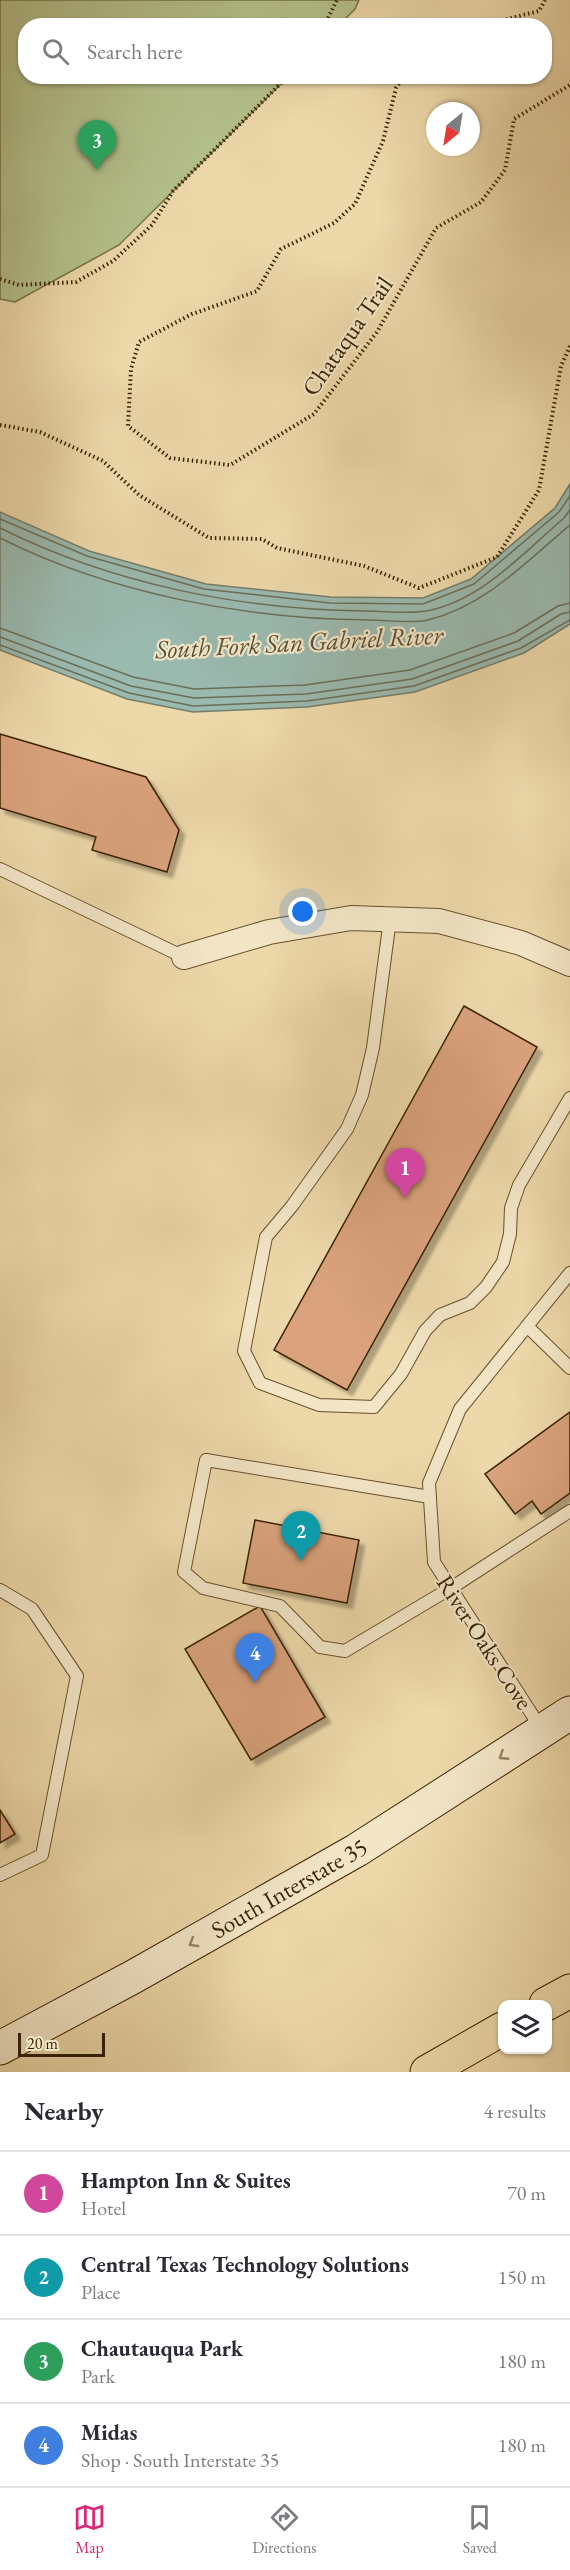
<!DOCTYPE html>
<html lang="en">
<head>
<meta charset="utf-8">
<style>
  body { margin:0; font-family:"EB Garamond",serif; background:#f7f7f7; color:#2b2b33 }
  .controls { position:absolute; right:18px; bottom:18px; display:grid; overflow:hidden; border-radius:12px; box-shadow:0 2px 4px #0004 }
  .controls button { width:54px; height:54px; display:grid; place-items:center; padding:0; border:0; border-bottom:2px solid #e1e1e2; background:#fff; color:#2b2b33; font:30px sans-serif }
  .compass { position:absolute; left:426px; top:102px; width:54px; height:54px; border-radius:50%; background:#fff; box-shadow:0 2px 4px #0004; rotate:210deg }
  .scale { position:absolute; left:18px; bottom:15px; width:87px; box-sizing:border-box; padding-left:6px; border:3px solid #3a2302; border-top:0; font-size:16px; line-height:21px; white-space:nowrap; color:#3a2302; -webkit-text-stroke:4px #f3e6c7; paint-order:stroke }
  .you { position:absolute; left:303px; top:912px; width:21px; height:21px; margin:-15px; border:4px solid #fff; border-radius:50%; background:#1a73e8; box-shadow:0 0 0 9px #1a73e833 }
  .badge { display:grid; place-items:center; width:39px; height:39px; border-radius:50%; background:#db2777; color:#fff; font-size:20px; font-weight:700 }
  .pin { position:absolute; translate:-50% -50px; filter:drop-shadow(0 2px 3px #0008) }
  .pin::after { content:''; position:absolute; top:32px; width:21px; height:18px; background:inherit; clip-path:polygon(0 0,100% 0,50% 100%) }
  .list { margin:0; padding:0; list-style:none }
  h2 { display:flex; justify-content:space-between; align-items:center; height:78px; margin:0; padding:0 24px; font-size:26px }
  h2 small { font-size:20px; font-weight:400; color:#7c7c81 }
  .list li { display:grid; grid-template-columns:39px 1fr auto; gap:18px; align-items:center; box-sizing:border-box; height:84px; padding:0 24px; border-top:2px solid #e1e1e2 }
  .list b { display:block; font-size:22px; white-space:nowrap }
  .list p { margin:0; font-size:20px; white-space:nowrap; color:#7c7c81 }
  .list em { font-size:20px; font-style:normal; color:#7c7c81 }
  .icon { flex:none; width:33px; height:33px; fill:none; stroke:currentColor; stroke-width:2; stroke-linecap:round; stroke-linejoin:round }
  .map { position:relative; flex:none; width:570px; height:2072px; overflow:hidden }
  .search { position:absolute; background:#fff; box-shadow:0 2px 4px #0004; left:18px; right:18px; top:18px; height:66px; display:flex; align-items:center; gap:15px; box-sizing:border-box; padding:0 21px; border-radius:24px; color:#7c7c81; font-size:22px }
  .sheet { height:414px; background:#fff }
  nav { display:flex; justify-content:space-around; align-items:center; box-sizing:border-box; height:84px; border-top:2px solid #e1e1e2; background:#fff; font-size:16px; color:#7c7c81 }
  nav a { display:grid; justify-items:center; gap:3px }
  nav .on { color:#db2777 }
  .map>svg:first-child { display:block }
  .green { fill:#b4c08b; stroke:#777246; stroke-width:1.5 }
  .water { fill:#9ab9af; stroke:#747d6a; stroke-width:1.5 }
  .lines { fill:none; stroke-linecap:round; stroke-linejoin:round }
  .shore { stroke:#6a6e58; stroke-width:1.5 }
  .building { fill:#d9a27c; stroke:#3a2302; stroke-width:1.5; filter:url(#shadow) }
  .service-casing { stroke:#67502c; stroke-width:14 }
  .minor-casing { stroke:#67502c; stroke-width:26 }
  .secondary-casing { stroke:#3a2302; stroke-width:35 }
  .motorway-casing { stroke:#3a2302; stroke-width:35 }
  .path { stroke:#3a2302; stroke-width:4; stroke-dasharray:1.5 3; stroke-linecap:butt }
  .service { stroke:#f3e6c7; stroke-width:12 }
  .minor { stroke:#f3e6c7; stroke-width:24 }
  .secondary { stroke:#f3e6c7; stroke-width:33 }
  .motorway { stroke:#edd8a9; stroke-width:33 }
  .oneway { stroke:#968464 }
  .labels { text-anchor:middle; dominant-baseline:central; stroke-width:4.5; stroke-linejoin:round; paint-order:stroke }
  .street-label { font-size:24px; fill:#3a2302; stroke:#f3e6c7 }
  .water-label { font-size:26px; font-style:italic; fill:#575036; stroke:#f3e6c7 }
</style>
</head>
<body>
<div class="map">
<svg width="570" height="2072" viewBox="0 0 570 2072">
  <defs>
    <filter id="shadow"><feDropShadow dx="5.5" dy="5.5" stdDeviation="1.5" flood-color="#0004"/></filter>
  </defs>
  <rect width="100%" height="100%" fill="#edd8a9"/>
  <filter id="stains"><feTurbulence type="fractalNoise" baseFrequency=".00333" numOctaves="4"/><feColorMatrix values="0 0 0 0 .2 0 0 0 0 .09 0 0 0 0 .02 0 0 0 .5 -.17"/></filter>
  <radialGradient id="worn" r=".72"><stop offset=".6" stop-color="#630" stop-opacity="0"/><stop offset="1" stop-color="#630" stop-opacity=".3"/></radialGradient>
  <polygon class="green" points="0,0 359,0 355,9 339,25 26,26 26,76 288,77 119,245 15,302 0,299"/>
  <polygon class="water" points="570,484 570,624 524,653 415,692 307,707 193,712 127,699 0,650 0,512 89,551 206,584 331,597 423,598 471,579 555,508"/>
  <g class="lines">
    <g class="shore">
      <polyline points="0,519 87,556 204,589 330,603 423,604 474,584 559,512 570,496"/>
      <path d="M0,528C112,584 242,610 366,611C385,611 407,614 426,611C481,601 523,553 564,518L570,510"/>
      <path d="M0,538C111,594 246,619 369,620C388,620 410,624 428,620C485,606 527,561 570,525"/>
      <polyline points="0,628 133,677 194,689 305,685 410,670 514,633 558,606 570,603"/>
      <polyline points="0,637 131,686 194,698 306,694 412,679 518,641 561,614 570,612"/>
      <polyline points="0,645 129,693 193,706 307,701 414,686 521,648 570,620"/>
    </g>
  </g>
  <g class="building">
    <polygon points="0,734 146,777 179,830 167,872 92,850 96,837 0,808"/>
    <polygon points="464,1006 537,1047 347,1390 274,1350"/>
    <polygon points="570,1412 570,1493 541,1514 532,1501 515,1514 485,1474"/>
    <polygon points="255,1520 359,1540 347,1603 243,1583"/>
    <polygon points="260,1606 325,1717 251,1760 185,1649"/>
    <polygon points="0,1810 15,1834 0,1843"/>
  </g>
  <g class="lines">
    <defs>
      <g id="service">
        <polyline points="0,869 184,957"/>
        <polyline points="390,919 373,1048 362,1095 347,1129 292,1206 266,1237 244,1351 260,1383 319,1405 374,1407 401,1374 425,1331 440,1315 470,1303 486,1287 503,1262 510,1234 511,1208 519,1185 570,1098"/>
        <polyline points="527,1326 570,1368"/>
        <polyline points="430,1497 206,1460 184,1572 203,1588 280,1606 320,1647 345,1651 451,1588 570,1511"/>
        <polyline points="0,1590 32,1609 77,1676 42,1855 0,1875"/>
        <polyline points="542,1730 434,1562 429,1483 460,1409 570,1273"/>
      </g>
      <polyline id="minor" points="184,957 269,932 351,918 439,921 521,943 570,964"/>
      <polyline id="secondary" points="0,2048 133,1977 357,1850 570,1713"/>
      <g id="motorway">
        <polyline points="546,2004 570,1991"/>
        <polyline points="427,2072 502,2029"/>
      </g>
    </defs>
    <use href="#service" class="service-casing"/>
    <use href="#minor" class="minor-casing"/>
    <use href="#secondary" class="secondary-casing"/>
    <use href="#motorway" class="motorway-casing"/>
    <g class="path">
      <polyline points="324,26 337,0"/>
      <polyline points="480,26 539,11 545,0"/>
      <polyline points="404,76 396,88 383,141 355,204 334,223 281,249 257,291 192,314 139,342 131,369 128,426 170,458 230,465 314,414 377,332 436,228 481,202 505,170 514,119 570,85"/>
      <polyline points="0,279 19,285 76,282 113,261 152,225 173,191 288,76"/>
      <polyline points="0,425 40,432 103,461 139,495 209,538 262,539 277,548 364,566 419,588 497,557 539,490 561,366 570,346"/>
    </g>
    <use href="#service" class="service"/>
    <use href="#minor" class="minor"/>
    <use href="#secondary" class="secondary"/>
    <use href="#motorway" class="motorway"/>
  </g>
  <defs><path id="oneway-chevron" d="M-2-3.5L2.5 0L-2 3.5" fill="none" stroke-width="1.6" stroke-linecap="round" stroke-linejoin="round" transform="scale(1.5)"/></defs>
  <g class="oneway">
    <use href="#oneway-chevron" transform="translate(503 1756) rotate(147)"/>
    <use href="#oneway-chevron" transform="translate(193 1943) rotate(150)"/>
  </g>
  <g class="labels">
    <g class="street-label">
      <text transform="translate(347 336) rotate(-55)">Chataqua Trail</text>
      <text transform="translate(485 1642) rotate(57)">River Oaks Cove</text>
      <text transform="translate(289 1888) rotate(-30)">South Interstate 35</text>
    </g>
    <g class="water-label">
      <text transform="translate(299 642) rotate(-3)">South Fork San Gabriel River</text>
    </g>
  </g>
  <rect width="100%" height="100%" filter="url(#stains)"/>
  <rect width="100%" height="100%" fill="url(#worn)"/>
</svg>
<div class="controls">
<button><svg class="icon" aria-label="layers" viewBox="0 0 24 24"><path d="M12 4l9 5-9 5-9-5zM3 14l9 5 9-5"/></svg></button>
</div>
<svg class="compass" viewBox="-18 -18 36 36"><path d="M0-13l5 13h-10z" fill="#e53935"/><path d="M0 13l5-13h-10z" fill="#7c7c81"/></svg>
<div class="scale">20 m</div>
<div class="you"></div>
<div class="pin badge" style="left:405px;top:1198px;background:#d1479c">1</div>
<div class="pin badge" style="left:301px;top:1561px;background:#0f9aa8">2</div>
<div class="pin badge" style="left:97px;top:170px;background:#2e9e5b">3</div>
<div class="pin badge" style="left:255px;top:1683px;background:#3f7fe0">4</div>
<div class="search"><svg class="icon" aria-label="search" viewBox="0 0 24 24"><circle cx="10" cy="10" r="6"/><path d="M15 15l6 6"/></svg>Search here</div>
</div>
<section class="sheet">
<h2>Nearby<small>4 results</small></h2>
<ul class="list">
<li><span class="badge" style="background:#d1479c">1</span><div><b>Hampton Inn &amp; Suites</b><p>Hotel</p></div><em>70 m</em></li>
<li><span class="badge" style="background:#0f9aa8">2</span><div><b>Central Texas Technology Solutions</b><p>Place</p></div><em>150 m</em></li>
<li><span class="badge" style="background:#2e9e5b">3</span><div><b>Chautauqua Park</b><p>Park</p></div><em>180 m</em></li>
<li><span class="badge" style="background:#3f7fe0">4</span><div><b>Midas</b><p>Shop · South Interstate 35</p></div><em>180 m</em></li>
</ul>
</section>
<nav>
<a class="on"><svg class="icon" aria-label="map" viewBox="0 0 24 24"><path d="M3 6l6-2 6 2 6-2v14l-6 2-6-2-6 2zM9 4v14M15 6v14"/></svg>Map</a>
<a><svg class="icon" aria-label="directions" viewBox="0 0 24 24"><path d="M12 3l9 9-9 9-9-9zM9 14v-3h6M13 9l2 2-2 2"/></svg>Directions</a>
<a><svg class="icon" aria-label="saved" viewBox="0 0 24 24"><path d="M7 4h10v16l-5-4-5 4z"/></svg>Saved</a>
</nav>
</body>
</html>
